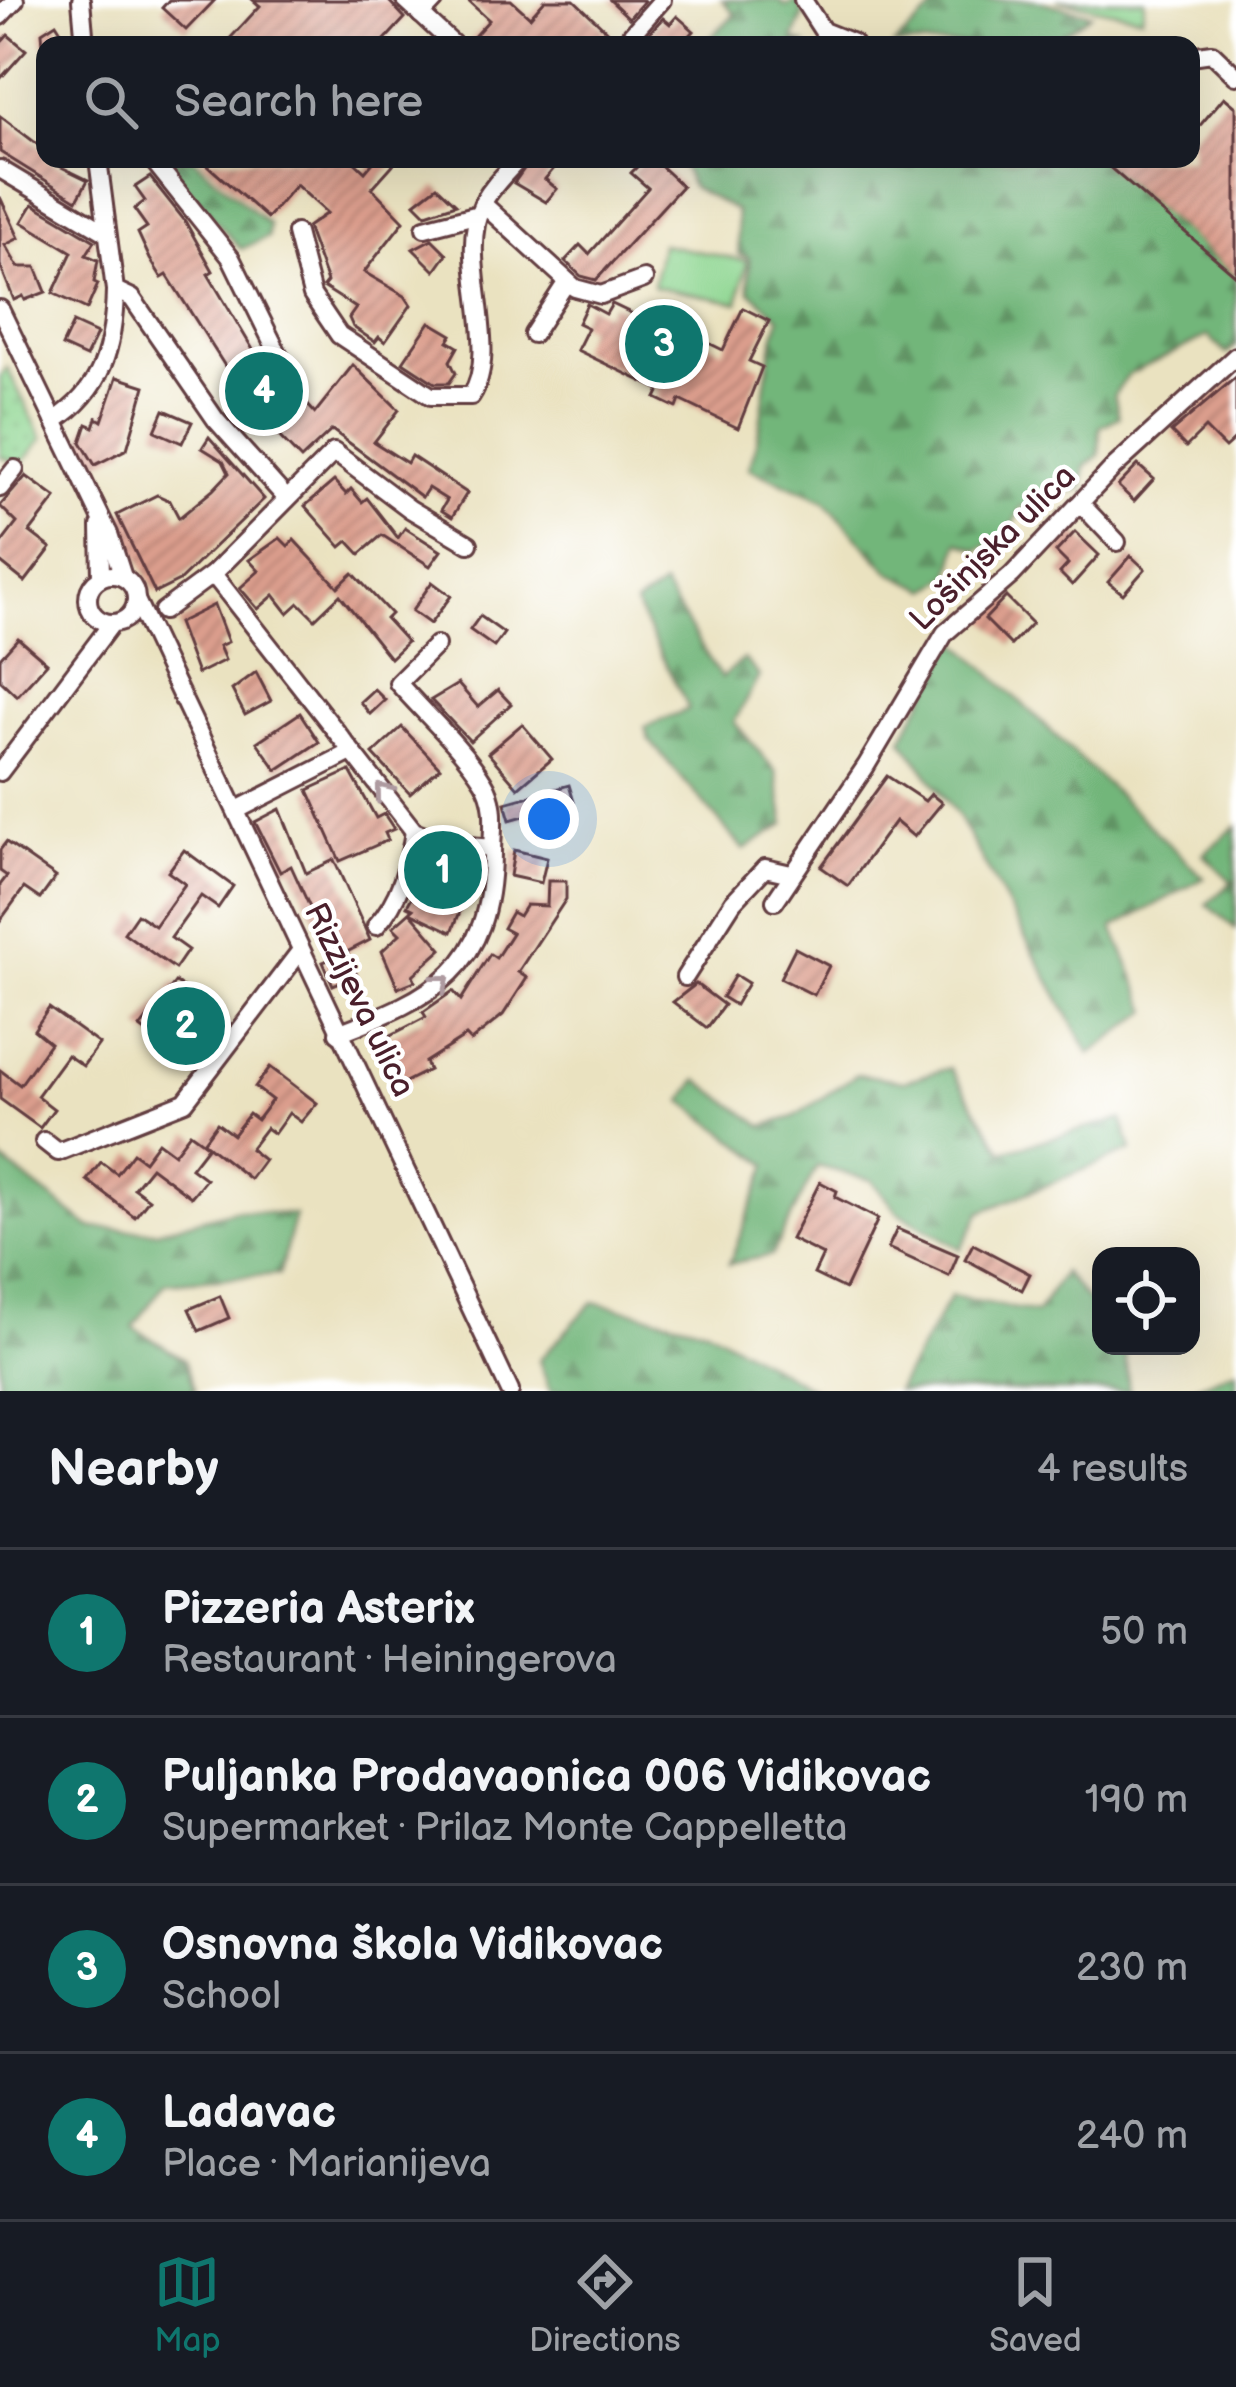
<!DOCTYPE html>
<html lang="en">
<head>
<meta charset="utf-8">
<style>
  body { margin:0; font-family:"Balsamiq Sans",sans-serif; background:#242831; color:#f1f3f6 }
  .controls { position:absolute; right:36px; bottom:36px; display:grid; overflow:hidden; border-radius:24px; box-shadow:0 12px 48px #0002 }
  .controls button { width:108px; height:108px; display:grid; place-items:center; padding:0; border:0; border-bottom:3px solid #363941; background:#171b24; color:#f1f3f6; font:60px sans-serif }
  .you { position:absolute; left:549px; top:819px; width:42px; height:42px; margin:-30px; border:9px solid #fff; border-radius:50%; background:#1a73e8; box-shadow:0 0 0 18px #1a73e833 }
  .badge { display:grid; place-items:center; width:78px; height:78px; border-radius:50%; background:#0f766e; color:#fff; font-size:39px; font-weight:700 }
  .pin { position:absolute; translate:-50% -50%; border:6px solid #fff; box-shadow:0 3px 12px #0006 }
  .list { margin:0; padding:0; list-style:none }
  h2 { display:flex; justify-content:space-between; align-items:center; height:156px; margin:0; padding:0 48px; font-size:51px }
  h2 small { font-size:39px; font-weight:400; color:#9ea1a6 }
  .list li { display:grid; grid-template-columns:78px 1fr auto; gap:36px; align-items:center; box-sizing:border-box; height:168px; padding:0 48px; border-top:3px solid #363941 }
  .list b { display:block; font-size:45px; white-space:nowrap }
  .list p { margin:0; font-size:39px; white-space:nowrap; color:#9ea1a6 }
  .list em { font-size:39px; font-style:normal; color:#9ea1a6 }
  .icon { flex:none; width:66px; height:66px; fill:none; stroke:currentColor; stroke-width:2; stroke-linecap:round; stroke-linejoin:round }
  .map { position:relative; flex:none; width:1236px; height:1391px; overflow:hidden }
  .search { position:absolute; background:#171b24; box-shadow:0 12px 48px #0002; left:36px; right:36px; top:36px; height:132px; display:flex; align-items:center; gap:30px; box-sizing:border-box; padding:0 42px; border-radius:24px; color:#9ea1a6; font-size:45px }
  .sheet { height:828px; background:#171b24 }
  nav { display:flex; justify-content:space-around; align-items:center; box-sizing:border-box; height:168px; border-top:3px solid #363941; background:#171b24; font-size:33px; color:#9ea1a6 }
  nav a { display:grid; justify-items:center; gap:6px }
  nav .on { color:#0f766e }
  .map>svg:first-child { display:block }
  .green { fill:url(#green-dots); stroke:#6c7a5e; stroke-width:3 }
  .forest { fill:url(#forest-firs); stroke:#5e6a52; stroke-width:3 }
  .pitch { fill:#8dd590; stroke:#6c7a5e; stroke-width:3 }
  .building { fill:url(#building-hatch) }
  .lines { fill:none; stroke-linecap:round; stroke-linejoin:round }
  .minor-casing { stroke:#623c41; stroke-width:22 }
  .minor { stroke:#fff; stroke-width:16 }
  .oneway { stroke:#ae9aa0 }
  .labels { text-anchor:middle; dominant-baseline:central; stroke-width:9; stroke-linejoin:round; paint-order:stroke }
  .street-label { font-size:33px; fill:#4a1f2b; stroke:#fff }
</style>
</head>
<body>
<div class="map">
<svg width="1236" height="1391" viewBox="0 0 1236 1391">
  <defs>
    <pattern id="green-dots" width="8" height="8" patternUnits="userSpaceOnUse" patternTransform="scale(3)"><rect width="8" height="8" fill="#8dd590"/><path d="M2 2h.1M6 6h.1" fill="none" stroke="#7bb67c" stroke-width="1.8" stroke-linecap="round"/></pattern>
    <pattern id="forest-firs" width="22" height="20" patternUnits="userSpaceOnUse" patternTransform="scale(3)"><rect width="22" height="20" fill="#72b67a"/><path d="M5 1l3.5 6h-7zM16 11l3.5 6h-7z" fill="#609364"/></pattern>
    <pattern id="building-hatch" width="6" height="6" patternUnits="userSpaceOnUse" patternTransform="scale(3)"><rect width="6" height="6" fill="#db9e8d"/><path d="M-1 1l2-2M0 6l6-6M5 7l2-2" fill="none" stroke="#b48073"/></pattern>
  </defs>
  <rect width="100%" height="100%" fill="#fff"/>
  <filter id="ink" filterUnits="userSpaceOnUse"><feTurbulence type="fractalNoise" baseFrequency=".00833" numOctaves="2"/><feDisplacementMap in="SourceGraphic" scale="24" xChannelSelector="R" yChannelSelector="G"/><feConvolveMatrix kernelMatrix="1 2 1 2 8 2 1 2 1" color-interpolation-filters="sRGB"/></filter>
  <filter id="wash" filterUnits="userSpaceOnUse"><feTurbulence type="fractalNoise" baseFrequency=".004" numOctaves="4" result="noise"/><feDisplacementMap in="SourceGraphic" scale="48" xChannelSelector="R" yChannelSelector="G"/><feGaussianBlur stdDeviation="2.7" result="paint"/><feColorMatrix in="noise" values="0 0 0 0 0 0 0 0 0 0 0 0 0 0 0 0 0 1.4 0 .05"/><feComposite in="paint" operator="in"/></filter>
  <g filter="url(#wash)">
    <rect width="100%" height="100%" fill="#eae2c0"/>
    <polygon class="green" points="7,368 43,439 22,463 0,457 0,377"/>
    <g class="forest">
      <polygon points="722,0 779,0 785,6 799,0 803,16 793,40 807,45 717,45 709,39 735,14"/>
      <polygon points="944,0 1035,0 1091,14 1047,45 894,45"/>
      <polygon points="159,159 194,159 269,225 268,237 241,249"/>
      <path d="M679,159H1100L1236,276V346L1227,354L1208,336L1128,375L1114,395L1119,417L1100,427L1099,456L1085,467L1083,488L1067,493L1057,488L1046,504L1021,507L1009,535L978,550L959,542L950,576L929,590L891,573L823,500L749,468C766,418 763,368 780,318L749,290V258L739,254L736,211L692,187Z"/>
      <polygon points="663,586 721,678 744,659 759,676 734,722 776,772 785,824 744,850 649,740 645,727 689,709 635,605"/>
      <polygon points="956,640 1204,878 1113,928 1149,1011 1090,1054 958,816 902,739"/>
      <polygon points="1236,826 1236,929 1207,904 1232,882 1203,854"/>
      <polygon points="950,1068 1003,1151 1122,1119 1132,1150 981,1212 961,1249 898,1212 872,1180 817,1166 772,1255 729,1264 768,1165 683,1101 698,1080 763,1126 794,1117 857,1074 904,1081"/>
      <polygon points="0,1159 91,1228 156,1231 234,1210 295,1215 279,1274 165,1283 133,1327 184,1359 195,1391 0,1391"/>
      <polygon points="1063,1272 1101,1316 1101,1346 1124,1346 1129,1391 896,1391 951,1296 1037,1313"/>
      <polygon points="593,1302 706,1328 816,1391 550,1391 539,1360"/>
      <polygon points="1236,1369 1236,1391 1185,1391"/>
    </g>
    <g class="pitch">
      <polygon points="1057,0 1145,0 1142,17"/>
      <polygon points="661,244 747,261 738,303 653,286"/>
    </g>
    <g id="blocks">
      <g class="building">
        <polygon points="169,0 215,0 186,30 162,8"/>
        <polygon points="253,0 388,0 405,18 380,45 224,45 260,6"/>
        <polygon points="467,0 511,0 530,17 545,0 574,0 612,36 604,45 584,45 574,36 566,45 466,45 489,20"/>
        <polygon points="610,0 643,0 644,1 629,18"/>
        <polygon points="677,16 694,31 682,44 677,39 672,45 642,41 663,18 670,24"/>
        <polygon points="56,23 70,45 43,45 42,32"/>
        <polygon points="8,35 26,50 0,79 0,44"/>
        <polygon points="1224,97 1236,107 1236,276 1100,159 1191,159 1191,136"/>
        <polygon points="0,116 45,150 45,159 88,180 77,200 0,152"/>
        <polygon points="200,159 351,159 365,172 376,159 398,159 372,188 404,221 364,272 405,296 411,305 385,342 379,337 375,342 353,327 349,318 356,308 323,287 327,282 307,227 327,213 296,185 267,218"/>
        <polygon points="531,159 562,159 545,179 557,189 546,202 514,183"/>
        <polygon points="645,159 653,159 682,186 596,280 581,276 565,261 580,245 589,254 648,188 631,173"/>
        <polygon points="150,177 185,221 213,271 208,274 290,412 305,402 315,413 353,365 399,410 374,442 407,463 411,456 467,493 452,517 441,510 447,500 428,488 422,497 332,430 301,459 272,429 244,381 237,385 167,275 162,278 150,259 138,233 147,227 134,209 145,201 135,187"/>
        <polygon points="437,186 456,204 426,214 415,203"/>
        <polygon points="0,197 19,238 5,245 18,267 36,267 46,292 25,300 23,296 14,300 0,265"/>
        <polygon points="33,204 95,241 86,255 98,260 94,282 98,284 87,309 53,293 72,252 22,222"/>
        <polygon points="432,239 447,254 435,271 413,249"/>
        <polygon points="587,304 606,314 612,304 685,339 688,333 723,350 743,308 769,321 749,361 762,367 738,428 680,400 677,408 656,398 660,390 577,350 588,328 578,323"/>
        <polygon points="430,322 452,335 448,341 458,347 450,361 456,373 449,383 435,383 403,362"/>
        <polygon points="73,323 97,334 86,357 62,346"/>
        <polygon points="117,377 145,386 127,449 95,465 81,442 87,424 94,427 97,418 102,421"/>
        <polygon points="1236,377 1236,438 1225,448 1205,428 1186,447 1171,432"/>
        <polygon points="164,410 192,422 182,443 155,431"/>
        <polygon points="209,437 264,499 179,581 155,593 117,515 157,495 170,501 179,518 213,490 229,473 223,461 202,448"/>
        <polygon points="1138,465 1154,479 1134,501 1118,486"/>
        <polygon points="26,476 56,498 30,532 51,548 25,582 0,562 0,545 17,523 0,506"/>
        <polygon points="334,481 346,494 351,489 362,502 367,498 398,538 405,528 441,551 430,566 382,535 360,554 348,541 341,547 305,506"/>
        <polygon points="1075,532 1099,555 1072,585 1060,573 1068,564 1056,552"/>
        <polygon points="280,538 288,546 294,540 338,587 353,573 391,614 386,619 407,642 390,658 340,595 315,619 299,603 288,613 274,595 258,609 240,588 259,571 249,560"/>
        <polygon points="1131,556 1145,569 1123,594 1108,582"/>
        <polygon points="432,582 451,596 430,624 412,611"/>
        <polygon points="1006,597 1032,623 1011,645 985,619"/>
        <polygon points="214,605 228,642 219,646 225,660 197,674 178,623"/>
        <polygon points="480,616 504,633 494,647 470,630"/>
        <polygon points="18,638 47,663 17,696 0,680 0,658"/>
        <polygon points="256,672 271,701 245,715 232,690"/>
        <polygon points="458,684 478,707 498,690 511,704 470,741 431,700"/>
        <polygon points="374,689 385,700 370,714 360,702"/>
        <polygon points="300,713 319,742 277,770 257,742"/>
        <polygon points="522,724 552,759 518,788 488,753"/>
        <polygon points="402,727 440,768 410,794 373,754"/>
        <polygon points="350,771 376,818 384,814 394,829 385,833 388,840 340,861 308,790"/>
        <polygon points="887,776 925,801 931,794 942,803 914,837 895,821 848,886 821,867"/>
        <polygon points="569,785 574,802 510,820 505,803"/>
        <polygon points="280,809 306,873 334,860 370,940 347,952 357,975 333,985 323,962 333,958 291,866 280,872 255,822"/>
        <polygon points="6,842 56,877 40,899 24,888 0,921 0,885 7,876 0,871 0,850"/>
        <polygon points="184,850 233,886 218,908 201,896 171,938 188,950 175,969 124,933 137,914 155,926 185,884 168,872"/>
        <polygon points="514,850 547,858 541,883 510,876"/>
        <polygon points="428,853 468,862 462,877 472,881 452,932 410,912 442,949 413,975 415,981 398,988 382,951 400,934 393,927 413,909 407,906 426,871 421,869"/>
        <polygon points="548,881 566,881 566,899 518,972 527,978 503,1015 471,1041 466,1036 425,1062 429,1070 397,1086 376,1043 426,1017 423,1012 453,991 461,1000 490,954 496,958 512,933 503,928 512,912 519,916 526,905 547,906"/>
        <polygon points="795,948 829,966 814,995 780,978"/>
        <polygon points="735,975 748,983 735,1005 722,997"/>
        <polygon points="175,982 230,1023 195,1068 140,1028"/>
        <polygon points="696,984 724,1005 707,1028 673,1002"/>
        <polygon points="49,1008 99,1044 83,1066 67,1055 37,1096 54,1109 40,1128 0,1099 0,1070 20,1085 50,1043 34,1030"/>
        <polygon points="270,1067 317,1103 301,1122 289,1113 274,1134 266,1128 250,1149 264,1160 250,1179 203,1142 217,1123 233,1135 249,1114 257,1120 272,1100 255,1087"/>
        <polygon points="190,1133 208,1146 191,1168 206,1179 191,1197 151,1167 134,1188 149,1199 135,1217 87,1180 101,1162 117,1174 133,1153 144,1161 158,1142 174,1154"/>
        <polygon points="820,1182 837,1191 835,1197 878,1219 845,1289 814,1274 823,1255 791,1239"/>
        <polygon points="897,1229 958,1255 949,1276 888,1248"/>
        <polygon points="973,1244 1030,1274 1022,1290 965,1259"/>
        <polygon points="220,1296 229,1318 199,1331 189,1309"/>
      </g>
    </g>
  </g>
  <g filter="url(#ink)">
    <use href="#blocks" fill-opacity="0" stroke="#623c41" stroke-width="3"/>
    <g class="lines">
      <defs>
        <g id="minor">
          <polyline points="81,0 85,45"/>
          <polyline points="405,0 454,45"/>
          <polyline points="803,0 823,31 853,43"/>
          <polyline points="421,15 435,0"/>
          <polyline points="0,16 15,0"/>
          <polyline points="622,45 662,0"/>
          <polyline points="1191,56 1212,53 1236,76"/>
          <polyline points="98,159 115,290 132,298 216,420 287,499"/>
          <polyline points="152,159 231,258 297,392"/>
          <polyline points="0,169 107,233"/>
          <polyline points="483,204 575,288 601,295 644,279"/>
          <polyline points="425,228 479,214"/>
          <path d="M296,233L312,295L339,335L431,396H471C503,348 455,258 483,203C492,186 506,173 519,159"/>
          <polyline points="0,309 109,534 123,577"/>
          <polyline points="533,334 566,283"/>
          <path d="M54,421C103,390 114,346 115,290"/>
          <polyline points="0,488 15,469"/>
          <polyline points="1081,504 1117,542"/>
          <polyline points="100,526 101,577"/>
          <polyline points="213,574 414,831 447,844 492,848"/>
          <circle cx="112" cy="599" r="24"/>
          <polyline points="136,600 510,1391"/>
          <polyline points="163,611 213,574 334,452 410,509 469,544"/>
          <polyline points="0,772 112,623"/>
          <polyline points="237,810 351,752"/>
          <polyline points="775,901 866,766 945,633 1012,575 1114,467 1236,356"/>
          <path d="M376,926C400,900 409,865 414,831"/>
          <polyline points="685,977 733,902 765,868 791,874"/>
          <path d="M338,1033C434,997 491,969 492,854C492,829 498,804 483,781C461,746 425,714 398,683L436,645"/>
          <polyline points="44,1141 58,1152 185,1102 301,950"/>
        </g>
      </defs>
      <use href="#minor" class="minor-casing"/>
      <use href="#minor" class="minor"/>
    </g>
    <defs><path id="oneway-chevron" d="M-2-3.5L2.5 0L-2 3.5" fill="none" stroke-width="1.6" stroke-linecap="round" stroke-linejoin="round" transform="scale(3)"/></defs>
    <g class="oneway">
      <use href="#oneway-chevron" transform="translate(383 791) rotate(-129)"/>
      <use href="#oneway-chevron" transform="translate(442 982) rotate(-39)"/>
    </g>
  </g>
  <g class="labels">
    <g class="street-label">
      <text transform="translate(993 548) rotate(-45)">Lošinjska ulica</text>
      <text transform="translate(359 1000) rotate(64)">Rizzijeva ulica</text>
    </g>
  </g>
</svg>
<div class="controls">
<button><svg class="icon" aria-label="locate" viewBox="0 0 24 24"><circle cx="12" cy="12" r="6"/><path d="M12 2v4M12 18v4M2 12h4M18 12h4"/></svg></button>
</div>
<div class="you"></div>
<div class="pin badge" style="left:443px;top:870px">1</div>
<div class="pin badge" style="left:186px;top:1026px">2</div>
<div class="pin badge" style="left:664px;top:344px">3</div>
<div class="pin badge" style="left:264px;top:391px">4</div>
<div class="search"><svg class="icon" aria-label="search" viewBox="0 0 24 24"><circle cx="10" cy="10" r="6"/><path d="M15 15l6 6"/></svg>Search here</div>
</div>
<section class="sheet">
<h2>Nearby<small>4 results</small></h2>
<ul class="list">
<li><span class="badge">1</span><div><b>Pizzeria Asterix</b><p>Restaurant · Heiningerova</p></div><em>50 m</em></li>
<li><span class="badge">2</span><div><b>Puljanka Prodavaonica 006 Vidikovac</b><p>Supermarket · Prilaz Monte Cappelletta</p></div><em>190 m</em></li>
<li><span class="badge">3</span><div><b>Osnovna škola Vidikovac</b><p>School</p></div><em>230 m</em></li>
<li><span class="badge">4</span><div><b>Ladavac</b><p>Place · Marianijeva</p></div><em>240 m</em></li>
</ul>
</section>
<nav>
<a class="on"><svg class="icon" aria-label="map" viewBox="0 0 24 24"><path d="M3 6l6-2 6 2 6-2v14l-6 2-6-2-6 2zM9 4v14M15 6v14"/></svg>Map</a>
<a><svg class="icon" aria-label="directions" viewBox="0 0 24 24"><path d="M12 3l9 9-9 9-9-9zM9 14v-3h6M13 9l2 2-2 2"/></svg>Directions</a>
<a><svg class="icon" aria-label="saved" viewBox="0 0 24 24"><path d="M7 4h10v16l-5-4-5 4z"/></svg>Saved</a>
</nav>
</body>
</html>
